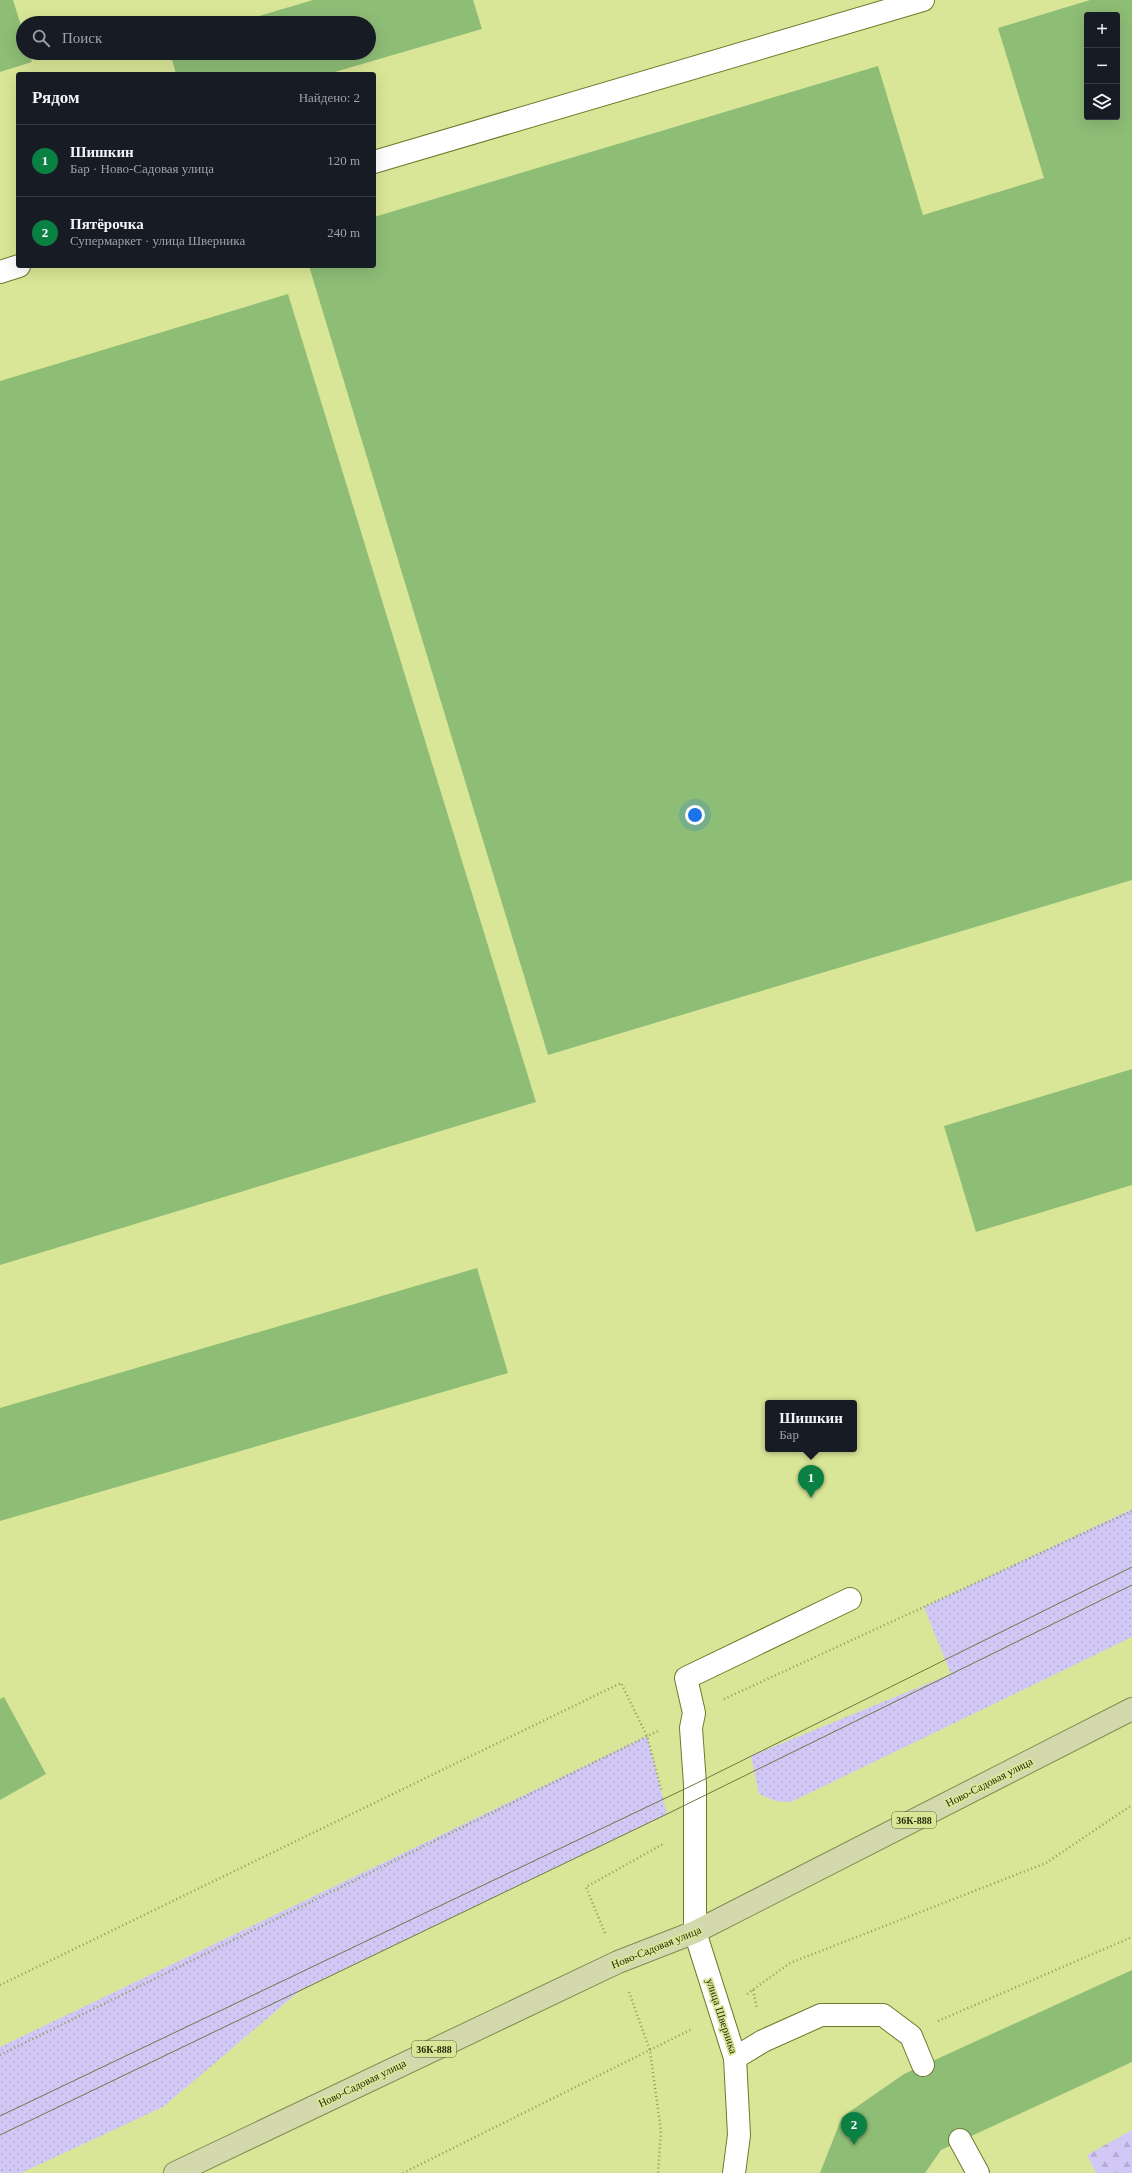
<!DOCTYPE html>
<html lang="ru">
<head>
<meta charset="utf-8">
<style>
  body { margin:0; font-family:Georgia,serif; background:#20242c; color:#f1f3f6 }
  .controls { position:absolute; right:12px; top:12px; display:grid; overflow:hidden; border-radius:4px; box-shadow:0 4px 16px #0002 }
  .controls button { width:36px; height:36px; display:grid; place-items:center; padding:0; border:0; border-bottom:1px solid #363941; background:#171b24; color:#f1f3f6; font:20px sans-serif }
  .you { position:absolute; left:695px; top:815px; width:14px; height:14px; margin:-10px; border:3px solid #fff; border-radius:50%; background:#1a73e8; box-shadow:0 0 0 6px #1a73e833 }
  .badge { display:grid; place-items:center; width:26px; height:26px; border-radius:50%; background:#0b8043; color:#fff; font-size:13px; font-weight:700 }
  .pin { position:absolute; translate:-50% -33px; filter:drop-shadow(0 1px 2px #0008) }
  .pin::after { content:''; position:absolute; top:21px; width:14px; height:12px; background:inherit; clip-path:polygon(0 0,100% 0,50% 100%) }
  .popup { position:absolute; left:765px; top:1400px; width:92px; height:52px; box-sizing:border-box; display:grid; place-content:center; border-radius:4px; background:#171b24; filter:drop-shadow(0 1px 3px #0005); font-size:13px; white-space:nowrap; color:#9ea1a6 }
  .popup b { font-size:15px; color:#f1f3f6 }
  .popup::after { content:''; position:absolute; left:50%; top:100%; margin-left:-8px; border:8px solid transparent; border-top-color:#171b24 }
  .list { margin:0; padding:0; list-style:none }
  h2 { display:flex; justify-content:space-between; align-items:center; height:52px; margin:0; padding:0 16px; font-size:17px }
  h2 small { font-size:13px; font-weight:400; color:#9ea1a6 }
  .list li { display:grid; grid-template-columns:26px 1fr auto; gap:12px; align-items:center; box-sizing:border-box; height:72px; padding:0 16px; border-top:1px solid #363941 }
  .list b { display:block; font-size:15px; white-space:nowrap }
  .list p { margin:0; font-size:13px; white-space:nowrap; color:#9ea1a6 }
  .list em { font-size:13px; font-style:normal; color:#9ea1a6 }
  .icon { flex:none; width:22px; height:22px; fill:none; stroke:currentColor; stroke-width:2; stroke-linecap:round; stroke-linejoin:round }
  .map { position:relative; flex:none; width:1132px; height:2173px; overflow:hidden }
  .search { position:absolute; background:#171b24; box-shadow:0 4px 16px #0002; left:16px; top:16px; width:360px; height:44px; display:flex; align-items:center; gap:10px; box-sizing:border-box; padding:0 14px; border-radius:22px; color:#9ea1a6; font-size:15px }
  .panel { position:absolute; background:#171b24; box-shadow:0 4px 16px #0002; left:16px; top:72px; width:360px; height:196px; border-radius:4px }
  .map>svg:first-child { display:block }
  .grass { fill:url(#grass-dots) }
  .forest { fill:url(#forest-firs) }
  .building { fill:#8ebd76; fill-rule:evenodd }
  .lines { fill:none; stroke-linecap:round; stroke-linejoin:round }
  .service-casing { stroke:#6f792b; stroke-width:24 }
  .tertiary-casing { stroke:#6f792b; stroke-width:24 }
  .primary-casing { stroke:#838c50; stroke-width:24 }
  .path { stroke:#90995d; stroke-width:2.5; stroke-dasharray:1 3; stroke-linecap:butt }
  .service { stroke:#fff; stroke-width:22 }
  .tertiary { stroke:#fff; stroke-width:22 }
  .primary { stroke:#d3d9ad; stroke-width:22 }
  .tram { stroke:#707744; stroke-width:1 }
  .labels { text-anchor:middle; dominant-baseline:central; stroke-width:3.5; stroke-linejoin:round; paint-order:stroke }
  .shield { fill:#dae697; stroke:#5d6334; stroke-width:1 }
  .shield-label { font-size:10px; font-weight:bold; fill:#272b0a }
  .street-label { font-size:11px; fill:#272b0a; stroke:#dae697 }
</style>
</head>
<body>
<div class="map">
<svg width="1132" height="2173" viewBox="0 0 1132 2173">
  <defs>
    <pattern id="grass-dots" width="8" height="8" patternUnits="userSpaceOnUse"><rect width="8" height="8" fill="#d2c8f6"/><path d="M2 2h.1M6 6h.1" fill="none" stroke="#b4acd2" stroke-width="1.8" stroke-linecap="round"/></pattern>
    <pattern id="forest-firs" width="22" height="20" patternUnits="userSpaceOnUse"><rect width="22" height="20" fill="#d2c8f6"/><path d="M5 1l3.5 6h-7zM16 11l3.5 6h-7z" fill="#b4acd2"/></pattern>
  </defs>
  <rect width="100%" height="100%" fill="#dae697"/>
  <g class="grass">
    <polygon points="1132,1509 1132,1637 791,1802 775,1801 759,1794 751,1756 951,1674 924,1607"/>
    <polygon points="647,1736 667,1814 302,1989 163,2107 21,2173 0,2173 0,2047"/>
  </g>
  <polygon class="forest" points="1132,2130 1132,2173 1096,2173 1087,2155"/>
  <g class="building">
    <polygon points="0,0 13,0 23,32 23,53 29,53 32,62 0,72"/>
    <polygon points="313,0 473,0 482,29 328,74 176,74 170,53 369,53 369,23 236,23"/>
    <path d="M1090,0H1132V880L548,1055L309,266H374V217L878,66L923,215L1044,178L998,28ZM1087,15H1117V117H1087Z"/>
    <polygon points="288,294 536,1102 0,1265 0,381"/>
    <polygon points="1132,1069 1132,1185 976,1232 944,1126"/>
    <polygon points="477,1268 508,1373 0,1521 0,1408"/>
    <polygon points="4,1697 46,1774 0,1800 0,1699"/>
    <polygon points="1132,1970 1132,2062 941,2150 925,2173 820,2173 842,2117 904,2074"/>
  </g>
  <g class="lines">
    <defs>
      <g id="service">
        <polyline points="374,162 923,0"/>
        <polyline points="0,272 19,266"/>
        <polyline points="695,1932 695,1784 691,1728 694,1713 686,1678 850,1599"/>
        <polyline points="735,2058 763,2041 821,2015 883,2015 911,2036 923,2065"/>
        <polyline points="960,2140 978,2173"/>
      </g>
      <polyline id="tertiary" points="695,1932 735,2058 739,2135 734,2173"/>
      <polyline id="primary" points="175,2173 618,1962 695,1932 1132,1709"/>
    </defs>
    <use href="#service" class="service-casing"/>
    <use href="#tertiary" class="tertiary-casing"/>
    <use href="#primary" class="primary-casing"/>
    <g class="path">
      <polyline points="724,1699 1132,1511"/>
      <polyline points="605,1933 586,1887 663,1844"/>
      <polyline points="0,1985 621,1683 647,1736 662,1792"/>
      <polyline points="753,1990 757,2009"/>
      <polyline points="629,1992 650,2051 661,2131 658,2173"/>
      <polyline points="747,1994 790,1963 1046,1863 1132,1805"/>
      <polyline points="938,2021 1132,1937"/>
      <polyline points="0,2055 660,1730"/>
      <polyline points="403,2173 692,2029"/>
    </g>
    <use href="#service" class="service"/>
    <use href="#tertiary" class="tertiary"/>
    <use href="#primary" class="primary"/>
    <g class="tram">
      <polyline points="0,2116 695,1784 1132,1567"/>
      <polyline points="0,2135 667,1814 1132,1585"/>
    </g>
  </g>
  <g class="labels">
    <g class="shield">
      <rect x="892" y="1812" width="44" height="16" rx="3"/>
      <rect x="412" y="2041" width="44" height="16" rx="3"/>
    </g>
    <g class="shield-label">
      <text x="914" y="1820">36К-888</text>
      <text x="434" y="2049">36К-888</text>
    </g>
    <g class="street-label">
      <text transform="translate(989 1782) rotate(-27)">Ново-Садовая улица</text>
      <text transform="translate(656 1947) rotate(-22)">Ново-Садовая улица</text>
      <text transform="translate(722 2016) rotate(72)">улица Шверника</text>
      <text transform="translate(362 2083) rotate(-26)">Ново-Садовая улица</text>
    </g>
  </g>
</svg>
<div class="controls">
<button>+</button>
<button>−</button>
<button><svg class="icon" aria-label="layers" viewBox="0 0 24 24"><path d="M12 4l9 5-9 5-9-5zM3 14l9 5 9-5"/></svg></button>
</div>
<div class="you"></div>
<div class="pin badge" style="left:811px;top:1498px">1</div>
<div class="popup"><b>Шишкин</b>Бар</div>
<div class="pin badge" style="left:854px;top:2145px">2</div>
<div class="search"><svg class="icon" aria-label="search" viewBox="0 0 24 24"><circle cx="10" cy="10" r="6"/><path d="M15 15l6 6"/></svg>Поиск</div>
<section class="panel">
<h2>Рядом<small>Найдено: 2</small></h2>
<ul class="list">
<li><span class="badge">1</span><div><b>Шишкин</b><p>Бар · Ново-Садовая улица</p></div><em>120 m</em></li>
<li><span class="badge">2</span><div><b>Пятёрочка</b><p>Супермаркет · улица Шверника</p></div><em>240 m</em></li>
</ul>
</section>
</div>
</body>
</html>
